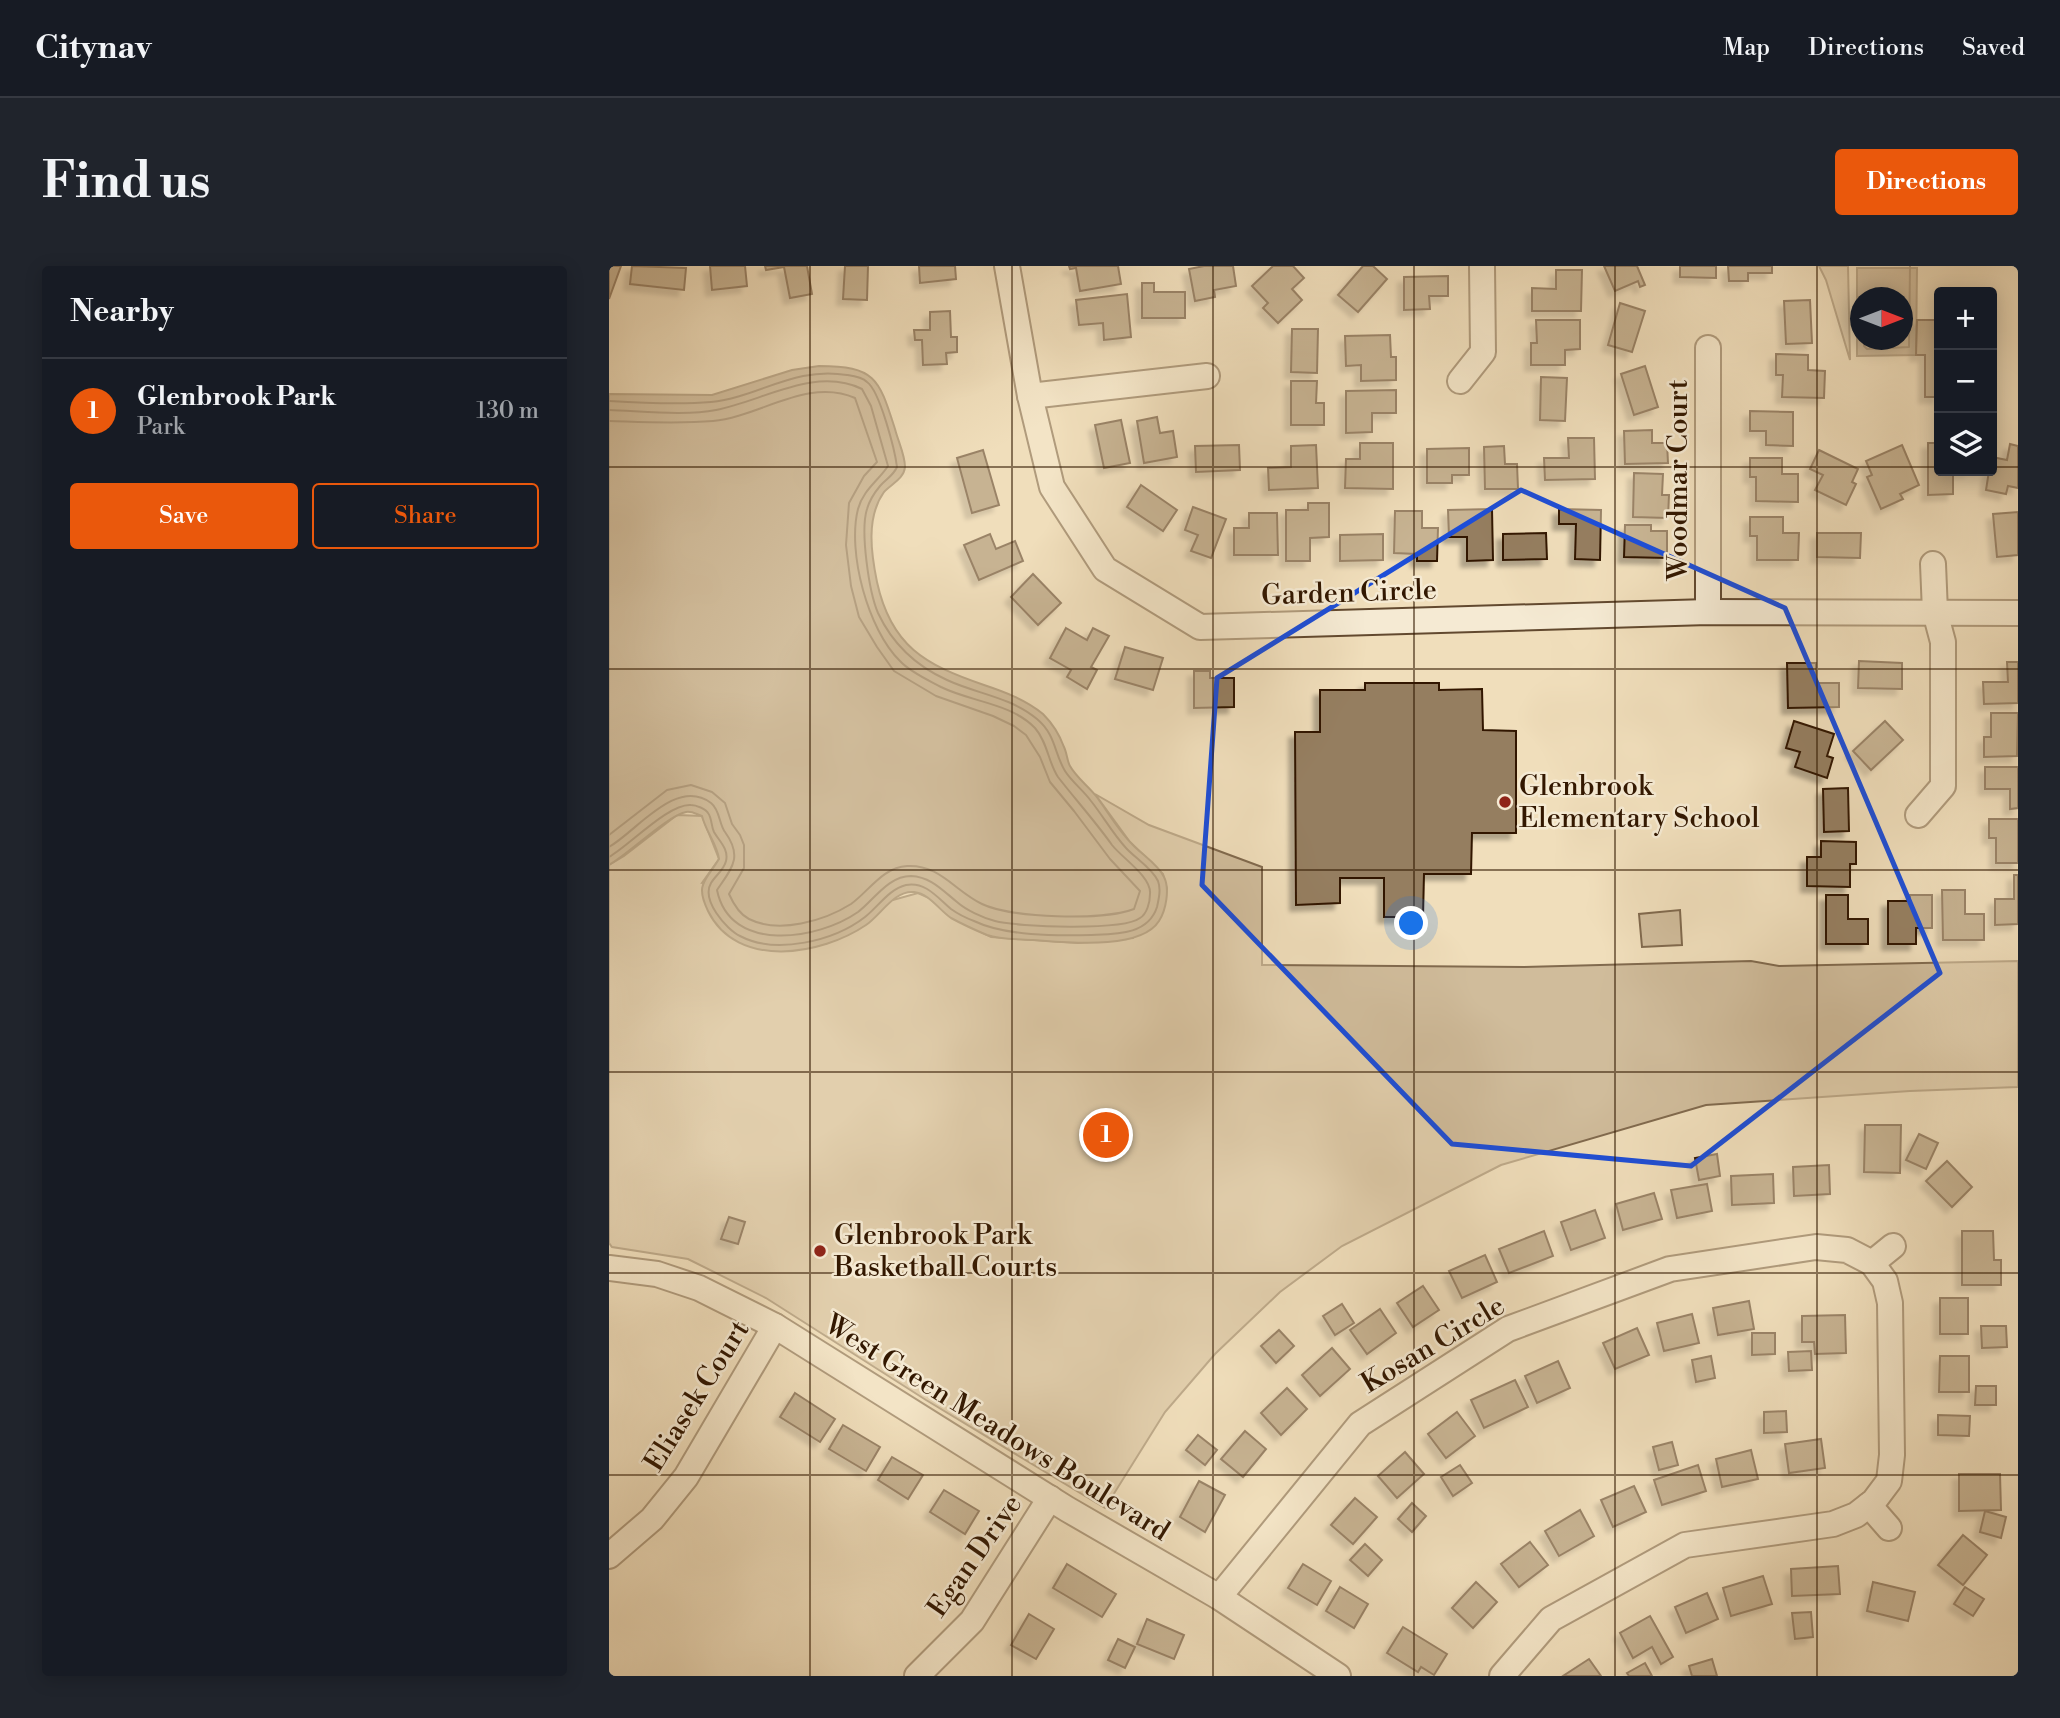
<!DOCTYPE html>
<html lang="en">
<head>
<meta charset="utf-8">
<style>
  body { margin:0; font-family:"Libre Bodoni",serif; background:#20242c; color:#f1f3f6 }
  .controls { position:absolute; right:21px; top:21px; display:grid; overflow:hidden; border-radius:7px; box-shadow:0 4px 18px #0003 }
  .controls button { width:63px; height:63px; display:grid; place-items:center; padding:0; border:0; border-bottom:2px solid #363941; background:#171b24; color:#f1f3f6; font:35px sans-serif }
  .compass { position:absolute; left:1241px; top:21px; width:63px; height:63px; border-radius:50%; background:#171b24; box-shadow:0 4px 18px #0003; rotate:90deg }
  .you { position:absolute; left:803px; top:658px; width:24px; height:24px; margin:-18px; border:5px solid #fff; border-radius:50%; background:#1a73e8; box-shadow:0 0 0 10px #1a73e833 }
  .badge { display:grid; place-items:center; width:46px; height:46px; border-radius:50%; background:#ea580c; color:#fff; font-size:23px; font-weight:700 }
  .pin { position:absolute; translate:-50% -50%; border:4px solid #fff; box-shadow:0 2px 7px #0006 }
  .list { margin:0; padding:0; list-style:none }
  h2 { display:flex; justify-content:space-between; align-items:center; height:91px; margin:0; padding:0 28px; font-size:30px }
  h2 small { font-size:23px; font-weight:400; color:#9ea1a6 }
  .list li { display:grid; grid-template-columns:46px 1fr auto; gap:21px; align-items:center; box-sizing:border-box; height:105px; padding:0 28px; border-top:2px solid #363941 }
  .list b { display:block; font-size:26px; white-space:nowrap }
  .list p { margin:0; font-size:23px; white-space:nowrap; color:#9ea1a6 }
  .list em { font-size:23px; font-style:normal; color:#9ea1a6 }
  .actions { display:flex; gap:14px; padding:21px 28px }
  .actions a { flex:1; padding:16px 0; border:2px solid #ea580c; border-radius:7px; text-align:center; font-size:24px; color:#ea580c }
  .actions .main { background:#ea580c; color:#fff }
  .icon { flex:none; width:38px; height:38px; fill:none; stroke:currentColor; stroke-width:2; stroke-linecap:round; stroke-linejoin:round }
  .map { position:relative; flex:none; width:1409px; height:1410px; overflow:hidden; border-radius:7px }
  header { display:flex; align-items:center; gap:42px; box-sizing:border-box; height:98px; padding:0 35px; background:#171b24; border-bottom:2px solid #363941 }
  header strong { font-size:33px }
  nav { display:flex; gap:38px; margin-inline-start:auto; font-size:24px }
  .intro { display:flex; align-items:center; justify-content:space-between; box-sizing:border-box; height:168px; padding:0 42px }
  h1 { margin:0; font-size:49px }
  .button { padding:18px 32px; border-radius:7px; background:#ea580c; color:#fff; font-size:24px; font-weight:700 }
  main { display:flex; gap:42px; padding:0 42px }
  aside { flex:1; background:#171b24; border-radius:7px; box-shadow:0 4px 18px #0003 }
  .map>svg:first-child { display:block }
  .green { fill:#d0bc9b; stroke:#816a4e; stroke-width:2 }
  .water { fill:#af9a7b; stroke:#7d664a; stroke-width:2; fill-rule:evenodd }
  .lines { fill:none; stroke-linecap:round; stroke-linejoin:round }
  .shore { stroke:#70583e; stroke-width:2 }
  .building { fill:#957e61; stroke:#321700; stroke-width:2; filter:url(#shadow) }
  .minor-casing { stroke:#62492f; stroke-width:28 }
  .minor { stroke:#f5ead3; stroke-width:24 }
  .marked { fill:none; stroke:#1d4ed8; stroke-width:5; stroke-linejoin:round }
  .grid { fill:none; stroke:#321700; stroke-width:2; stroke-opacity:0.55 }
  .poi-dot { fill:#8f2418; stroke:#f5ead3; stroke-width:2.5 }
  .labels { text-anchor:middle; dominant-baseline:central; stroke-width:5; stroke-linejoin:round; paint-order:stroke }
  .street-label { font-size:28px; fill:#321700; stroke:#f5ead3 }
  .poi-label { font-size:28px; fill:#321700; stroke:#f5ead3; text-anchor:start }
</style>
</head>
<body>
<header>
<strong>Citynav</strong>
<nav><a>Map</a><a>Directions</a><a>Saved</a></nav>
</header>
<div class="intro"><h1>Find us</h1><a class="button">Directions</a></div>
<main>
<aside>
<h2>Nearby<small></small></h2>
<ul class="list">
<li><span class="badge">1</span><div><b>Glenbrook Park</b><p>Park</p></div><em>130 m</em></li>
</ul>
<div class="actions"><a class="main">Save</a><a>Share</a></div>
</aside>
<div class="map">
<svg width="1409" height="1410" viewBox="0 0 1409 1410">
  <defs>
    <filter id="shadow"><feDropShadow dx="-6" dy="6" stdDeviation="2" flood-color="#0004"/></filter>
  </defs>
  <rect width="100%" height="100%" fill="#f0debb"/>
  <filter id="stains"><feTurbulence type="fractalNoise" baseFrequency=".00286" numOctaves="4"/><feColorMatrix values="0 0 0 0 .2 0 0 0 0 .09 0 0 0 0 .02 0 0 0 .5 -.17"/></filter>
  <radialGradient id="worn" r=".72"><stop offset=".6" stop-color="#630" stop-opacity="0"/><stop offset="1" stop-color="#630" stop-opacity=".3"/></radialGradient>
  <g class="green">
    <polygon points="1210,0 1239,0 1241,94 1217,14"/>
    <polygon points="486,528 540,559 653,601 653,699 915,701 1142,695 1170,700 1409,695 1409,821 1301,825 1097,839 892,899 733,980 671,1026 606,1088 556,1146 496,1242 317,1134 157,1032 79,993 3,981 0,977 0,599 15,590 68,549 93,550 110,593 93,617 284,634 309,627 320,632 340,650 382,671 469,677 524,672 558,623 554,608 521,576"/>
    <polygon points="1071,644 1073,679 1033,681 1030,648"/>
  </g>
  <g class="water">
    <path d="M1248,2H1308L1307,89L1248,90ZM1252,32H1294V74H1252Z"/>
    <path d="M210,100C267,100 270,113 286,163C289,175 296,189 296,201C295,213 282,218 275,226C257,251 262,287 268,316C282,380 316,399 375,419C396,426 417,434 434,448C443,457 451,470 455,481C458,487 458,495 461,500C467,511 479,520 487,530C499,546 509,564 523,578C532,588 549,598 555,611C561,623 557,644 550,655C531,685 455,676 424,674C409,673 392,674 378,669C366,664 353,658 342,652C329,643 321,628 305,626C285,624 272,649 257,659C213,689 128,704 99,645C86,618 96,616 110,593C108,578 97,566 93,550C87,548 83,545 77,546C58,550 21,587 0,599V128L103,129L183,104Z"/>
  </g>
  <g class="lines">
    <g class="shore">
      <polyline points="1255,74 1255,80 1258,83 1300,81 1301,0"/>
      <path d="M0,135C33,137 69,139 102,136C150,131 185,100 238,109C245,110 253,111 258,116C271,125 286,185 288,201C284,210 277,213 271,220C266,226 260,236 258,243C251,265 260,326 269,347C284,379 307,400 338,414C368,428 402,431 428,453C447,469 445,487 456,505C463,516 474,524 482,535C494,550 504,568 517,582C526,592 543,602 549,615C552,623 550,632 548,641C539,669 507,668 482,669C447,670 396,670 365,655C357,652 349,648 342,643C329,632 316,615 297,619C280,623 269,641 256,651C225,675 167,689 131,670C117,663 92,634 102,617C106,610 115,604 117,595C120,583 110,575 105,566C102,560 103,552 99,547C97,543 87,539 82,539C60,537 21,579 0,591"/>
      <path d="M0,144C32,145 77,150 107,144C154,135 206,100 253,123L262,140L279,200C270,214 254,224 249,243C238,286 259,364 291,395C301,406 319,414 332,421C362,436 402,437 426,462C439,477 439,496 449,511C466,533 486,555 503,579C513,592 543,611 541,628C541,636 538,648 531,652C514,665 409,661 386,655C374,652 357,644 348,636C333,624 322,611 302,610C279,610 265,634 249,646C209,674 121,688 108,624C123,602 134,591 116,566C110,558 111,544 102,537C67,511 28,565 0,581"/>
      <path d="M0,155C34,156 69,158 104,155C150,151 199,111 246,132L268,196L255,210L240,237L237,279L242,320L250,351L268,381L285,405L327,430L384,450L405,460L417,469L431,491L441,516L465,545L501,593L531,625L525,643C494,655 402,652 373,638C346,625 330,598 298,600C274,601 260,625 242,638C215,655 170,668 140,653C130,648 124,637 120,628L135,602V579L131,569L123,558L116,537L103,526L82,519L58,524L0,569"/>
    </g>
  </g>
  <g class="building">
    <polygon points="0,0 12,0 0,33"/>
    <polygon points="23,0 77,2 75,24 21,18"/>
    <polygon points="101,0 136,0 138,20 103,24"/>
    <polygon points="156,0 198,0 203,28 181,32 175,1 157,4"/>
    <polygon points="236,0 259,0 258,34 234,33"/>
    <polygon points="310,0 346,0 347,13 311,17"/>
    <polygon points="460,0 509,0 512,18 471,25 467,2 461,3"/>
    <polygon points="595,0 624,0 627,20 605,24 606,31 586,35 580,3"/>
    <polygon points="664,0 684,0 695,12 683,23 693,34 669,57 654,42 659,37 643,20"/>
    <polygon points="754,0 764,0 778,13 749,46 729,29"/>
    <polygon points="995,0 1028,0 1036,19 1031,21 1029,15 1006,25"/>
    <polygon points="1071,0 1107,0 1107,12 1071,11"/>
    <polygon points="1119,0 1163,0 1163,7 1139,7 1139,15 1120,15"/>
    <polygon points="947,4 973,4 972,45 923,45 923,22 947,23"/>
    <polygon points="839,10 839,30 820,30 821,43 795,44 795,11"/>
    <polygon points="533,17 545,17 545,26 576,26 576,52 533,52"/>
    <polygon points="518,28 522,71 495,74 494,57 470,59 467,34"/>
    <polygon points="1201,34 1203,77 1177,78 1175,35"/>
    <polygon points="1011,37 1036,45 1023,86 999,79"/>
    <polygon points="341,45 342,71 348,71 348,86 337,87 338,98 314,99 313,74 306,74 305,64 321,64 321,46"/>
    <polygon points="927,54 971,54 971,83 956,84 956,99 922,99 922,77 928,77"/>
    <polygon points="1308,54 1330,54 1330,131 1316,131 1316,89 1307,89"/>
    <polygon points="683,63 709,63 708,107 682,106"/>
    <polygon points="781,69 782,91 787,91 787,114 752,115 752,99 737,100 736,70"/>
    <polygon points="1167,88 1199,89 1199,104 1216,105 1215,132 1173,131 1174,109 1167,109"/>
    <polygon points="1036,100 1049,141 1025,149 1012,108"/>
    <polygon points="932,111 958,112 956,155 931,154"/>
    <polygon points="682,115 708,115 707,137 715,137 715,159 682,159"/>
    <polygon points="787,124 787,147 763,147 763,166 737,167 737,125"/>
    <polygon points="1141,145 1184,146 1184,180 1157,179 1157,165 1141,165"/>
    <polygon points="548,151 551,167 564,165 568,191 535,197 528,155"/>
    <polygon points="512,154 521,197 495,202 486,159"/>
    <polygon points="1043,164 1043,177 1058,177 1059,197 1016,198 1015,165"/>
    <polygon points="959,172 985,172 986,213 936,214 935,192 960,192"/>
    <polygon points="751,177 784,177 784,223 736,222 737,193 751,193"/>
    <polygon points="1319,177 1330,177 1330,205 1362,205 1344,205 1344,228 1319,229"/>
    <polygon points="1401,178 1409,180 1409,222 1399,220 1397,228 1377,224 1380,205 1383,205 1383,191 1398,194"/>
    <polygon points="630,179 631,204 587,206 586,180"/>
    <polygon points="707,179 709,222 660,224 659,202 682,201 682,180"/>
    <polygon points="1293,179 1310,219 1291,228 1294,233 1272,243 1258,211 1263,209 1257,195"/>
    <polygon points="895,180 896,198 908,198 909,223 876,223 875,181"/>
    <polygon points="860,182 860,209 843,209 843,217 818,217 818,183"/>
    <polygon points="374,184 390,239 363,247 348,192"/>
    <polygon points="1210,184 1249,203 1243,216 1247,218 1237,239 1206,224 1214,209 1201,203"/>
    <polygon points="1141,192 1173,192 1173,208 1189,208 1189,236 1147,235 1147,211 1141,211"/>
    <polygon points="1025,207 1054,208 1053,229 1060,229 1059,252 1024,251"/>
    <polygon points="532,219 568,244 554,265 518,241"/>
    <polygon points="699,237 720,237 720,271 701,272 701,295 677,295 677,244 699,244"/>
    <polygon points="584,241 617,253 602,292 582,285 589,269 576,264"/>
    <polygon points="883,243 884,294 858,295 858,271 840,271 839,244"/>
    <polygon points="950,243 992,244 991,294 966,293 967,258 950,258"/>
    <polygon points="786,245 813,245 813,262 829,262 828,295 808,295 808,288 785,287"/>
    <polygon points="1409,246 1409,289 1388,291 1384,248"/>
    <polygon points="640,247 668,247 669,289 625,289 625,262 640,262"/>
    <polygon points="1141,251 1174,251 1174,267 1190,267 1189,294 1148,294 1148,270 1141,270"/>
    <polygon points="1016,259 1042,259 1042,265 1058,265 1058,292 1015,291"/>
    <polygon points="937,267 938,293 894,294 894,268"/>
    <polygon points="1208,267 1252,267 1251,292 1208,291"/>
    <polygon points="381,268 387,283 406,275 414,295 370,314 355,279"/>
    <polygon points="774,268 774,294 731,295 731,269"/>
    <polygon points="424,308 452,337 429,359 402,331"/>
    <polygon points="457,362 478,374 484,362 500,370 482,401 488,404 478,423 458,411 462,404 441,392"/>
    <polygon points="516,381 554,392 544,424 506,413"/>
    <polygon points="1250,395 1293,397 1293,423 1249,422"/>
    <polygon points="1398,396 1409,396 1409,437 1375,438 1374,416 1399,416"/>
    <polygon points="1178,397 1207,397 1207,417 1230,417 1230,441 1179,442"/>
    <polygon points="585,405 601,405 601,412 625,412 625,441 585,442"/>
    <polygon points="756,417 830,417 830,424 873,423 874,464 907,465 907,567 863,567 862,608 815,608 814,651 775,651 775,612 731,612 731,637 687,639 686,466 711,466 711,424 756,424"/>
    <polygon points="1382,447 1409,447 1408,490 1375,491 1375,471 1382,471"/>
    <polygon points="1185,455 1225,468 1218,490 1224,492 1218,512 1186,501 1191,486 1177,482"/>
    <polygon points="1276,455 1294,474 1262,504 1244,485"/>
    <polygon points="1376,501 1409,501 1409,542 1401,543 1401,523 1376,523"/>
    <polygon points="1239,522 1240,565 1215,566 1214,523"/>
    <polygon points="1380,553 1409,553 1409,597 1387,597 1387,572 1380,572"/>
    <polygon points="1212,575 1247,576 1247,598 1241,598 1241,621 1198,620 1198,591 1212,591"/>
    <polygon points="1405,609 1409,609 1409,658 1386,659 1386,633 1405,633"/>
    <polygon points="1333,624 1356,624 1356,648 1375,648 1375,674 1334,674"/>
    <polygon points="1217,629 1239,629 1239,653 1259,653 1259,678 1217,678"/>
    <polygon points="1301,629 1323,629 1323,662 1307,662 1307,678 1279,678 1279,635 1301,635"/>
    <polygon points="1256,859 1292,859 1291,907 1255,906"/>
    <polygon points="1310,868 1329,877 1317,903 1297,894"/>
    <polygon points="1108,888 1111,910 1090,914 1086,892"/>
    <polygon points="1338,895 1363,921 1343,941 1317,915"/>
    <polygon points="1220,899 1221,928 1185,930 1184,901"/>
    <polygon points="1164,908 1165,937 1123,939 1122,910"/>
    <polygon points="1098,918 1103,945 1068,952 1062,924"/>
    <polygon points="1045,927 1053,953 1014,964 1007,938"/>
    <polygon points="986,944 996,972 962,984 952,956"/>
    <polygon points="120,951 136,956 129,978 112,973"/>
    <polygon points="935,965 944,990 900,1007 890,983"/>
    <polygon points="1353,965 1384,965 1385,994 1392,994 1392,1019 1353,1019"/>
    <polygon points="876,989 888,1016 853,1032 840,1005"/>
    <polygon points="814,1020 830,1044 804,1061 788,1037"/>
    <rect x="1331" y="1032" width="28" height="36"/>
    <polygon points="1140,1035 1145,1063 1109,1069 1104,1042"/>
    <polygon points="733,1038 745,1057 726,1069 714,1050"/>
    <polygon points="771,1043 787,1067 758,1088 741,1064"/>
    <polygon points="1083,1048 1090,1077 1055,1085 1048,1057"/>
    <polygon points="1236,1049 1237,1087 1206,1088 1205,1076 1193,1076 1193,1050"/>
    <polygon points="1372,1060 1397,1060 1398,1081 1373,1082"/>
    <polygon points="1028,1062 1040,1089 1006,1103 994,1077"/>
    <polygon points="670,1064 685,1080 667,1097 652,1080"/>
    <polygon points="1143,1067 1166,1067 1166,1088 1143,1089"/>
    <polygon points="723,1082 741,1103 711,1130 693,1109"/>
    <polygon points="1202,1085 1203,1104 1180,1105 1179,1086"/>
    <polygon points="1102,1090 1106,1112 1087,1116 1083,1094"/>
    <polygon points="1331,1090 1360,1090 1360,1126 1330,1126"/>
    <polygon points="949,1095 961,1122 928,1137 916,1110"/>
    <polygon points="906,1114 919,1141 875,1162 862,1134"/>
    <polygon points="1367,1120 1387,1120 1387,1139 1366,1139"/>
    <polygon points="678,1122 698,1143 672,1169 652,1147"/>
    <polygon points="186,1127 226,1153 211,1176 171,1151"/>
    <polygon points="1177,1145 1178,1166 1155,1167 1155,1146"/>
    <polygon points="848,1146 866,1170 837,1192 819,1168"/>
    <polygon points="1329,1149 1361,1150 1360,1170 1329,1169"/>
    <polygon points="234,1159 271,1181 257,1205 220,1183"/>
    <polygon points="636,1165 657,1183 634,1211 612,1193"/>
    <polygon points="589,1169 608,1184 596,1199 577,1184"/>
    <polygon points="1212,1173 1216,1202 1180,1207 1176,1178"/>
    <polygon points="1063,1176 1069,1199 1050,1204 1044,1181"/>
    <polygon points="1142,1184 1149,1213 1113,1221 1107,1193"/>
    <polygon points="796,1186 815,1208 788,1232 769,1210"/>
    <polygon points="283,1191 314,1209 299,1233 269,1214"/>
    <polygon points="851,1199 863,1217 844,1230 832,1211"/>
    <polygon points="1089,1199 1097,1225 1053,1239 1045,1214"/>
    <polygon points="1350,1208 1391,1208 1392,1244 1350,1245"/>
    <polygon points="590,1215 616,1229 596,1266 571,1251"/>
    <polygon points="1025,1220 1037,1246 1004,1261 992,1234"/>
    <polygon points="335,1224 370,1245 356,1268 321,1246"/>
    <polygon points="746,1232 768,1251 744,1278 722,1259"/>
    <polygon points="803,1237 817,1250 803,1266 789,1253"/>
    <polygon points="971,1244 985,1270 950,1290 936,1265"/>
    <polygon points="1376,1245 1397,1251 1392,1272 1371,1266"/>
    <polygon points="1354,1269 1378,1289 1354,1319 1329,1299"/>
    <polygon points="921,1276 939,1299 910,1321 892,1298"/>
    <polygon points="756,1278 773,1294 759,1310 741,1294"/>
    <polygon points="458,1298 507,1328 493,1351 444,1322"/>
    <polygon points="694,1298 722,1315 708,1339 679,1322"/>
    <polygon points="1229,1300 1231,1328 1183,1330 1182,1303"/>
    <polygon points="1154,1310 1163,1338 1122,1350 1114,1322"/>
    <polygon points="867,1316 888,1336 864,1362 843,1342"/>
    <polygon points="1264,1316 1306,1326 1299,1355 1258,1345"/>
    <polygon points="731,1321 759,1338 745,1362 717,1345"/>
    <polygon points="1356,1321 1375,1333 1364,1350 1345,1338"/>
    <polygon points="1098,1327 1109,1353 1077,1367 1066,1341"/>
    <polygon points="1202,1346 1204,1371 1186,1373 1183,1347"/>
    <polygon points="420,1348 445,1363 427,1393 402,1379"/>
    <polygon points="1041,1350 1064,1391 1052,1398 1043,1381 1024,1392 1011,1367"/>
    <polygon points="538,1353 575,1369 565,1393 528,1378"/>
    <polygon points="794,1361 838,1388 825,1409 812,1401 809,1406 778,1387"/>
    <polygon points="509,1373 526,1381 516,1402 499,1394"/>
    <polygon points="980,1393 992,1410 954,1410"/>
    <polygon points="1103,1393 1108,1410 1083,1410 1080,1400"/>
    <polygon points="1036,1397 1043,1410 1020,1410 1018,1407"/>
  </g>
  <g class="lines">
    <defs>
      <g id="minor">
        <polyline points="398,0 421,130 443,221 496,303 591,361 1099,346 1409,347"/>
        <polyline points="1099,82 1099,346"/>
        <polyline points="851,115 874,86 873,0"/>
        <polyline points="421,130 598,110"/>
        <polyline points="1309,549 1334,520 1334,376 1326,346 1324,298"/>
        <polyline points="1263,997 1284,980"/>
        <polyline points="0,1002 48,1008 90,1022 166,1060 458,1243 610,1331 729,1410"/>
        <polyline points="1260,1239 1280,1262"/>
        <polyline points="0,1290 43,1253 77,1211 166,1060"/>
        <polyline points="610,1331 751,1158 899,1063 1061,1003 1207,981 1238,984 1263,997 1276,1015 1281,1037 1283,1189 1280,1215 1265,1235 1247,1249 1224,1258 1076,1279 942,1353 893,1410"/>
        <polyline points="308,1410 363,1355 441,1232"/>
      </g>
    </defs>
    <use href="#minor" class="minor-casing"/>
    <use href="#minor" class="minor"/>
  </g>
  <path d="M0 0H1409V1410H0ZM912,224L1176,342L1331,707L1082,900L843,878L593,619L608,412Z" fill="#f0debb" fill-opacity=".55" fill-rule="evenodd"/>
  <path class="marked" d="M912,224L1176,342L1331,707L1082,900L843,878L593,619L608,412Z"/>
  <path class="grid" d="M201,0V1410M403,0V1410M604,0V1410M805,0V1410M1006,0V1410M1208,0V1410M0,201H1330M1383,201H1409M0,403H1409M0,604H1409M0,806H1409M0,1007H1409M0,1209H1409"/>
  <g class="poi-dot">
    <circle cx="896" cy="536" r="7"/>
    <circle cx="211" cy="985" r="7"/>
  </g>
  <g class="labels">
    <g class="street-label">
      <text transform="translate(1069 214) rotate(-90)">Woodmar Court</text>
      <text transform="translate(740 327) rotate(-2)">Garden Circle</text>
      <text transform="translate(824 1079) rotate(-31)">Kosan Circle</text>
      <text transform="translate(88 1130) rotate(-58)">Eliasek Court</text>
      <text transform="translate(388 1162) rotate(32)">West Green Meadows Boulevard</text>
      <text transform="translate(366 1290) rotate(-55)">Egan Drive</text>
    </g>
    <g class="poi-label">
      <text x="910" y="520">Glenbrook<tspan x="910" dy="32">Elementary School</tspan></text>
      <text x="225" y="969">Glenbrook Park<tspan x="225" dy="32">Basketball Courts</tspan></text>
    </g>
  </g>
  <rect width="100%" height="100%" filter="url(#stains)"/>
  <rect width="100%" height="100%" fill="url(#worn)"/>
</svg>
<div class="controls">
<button>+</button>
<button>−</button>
<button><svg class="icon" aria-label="layers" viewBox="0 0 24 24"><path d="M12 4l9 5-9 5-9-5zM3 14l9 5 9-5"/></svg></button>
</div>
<svg class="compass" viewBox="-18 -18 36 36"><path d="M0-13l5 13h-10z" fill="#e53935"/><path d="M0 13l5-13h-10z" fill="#9ea1a6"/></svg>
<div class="you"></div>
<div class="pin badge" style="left:497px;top:869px">1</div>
</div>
</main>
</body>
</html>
